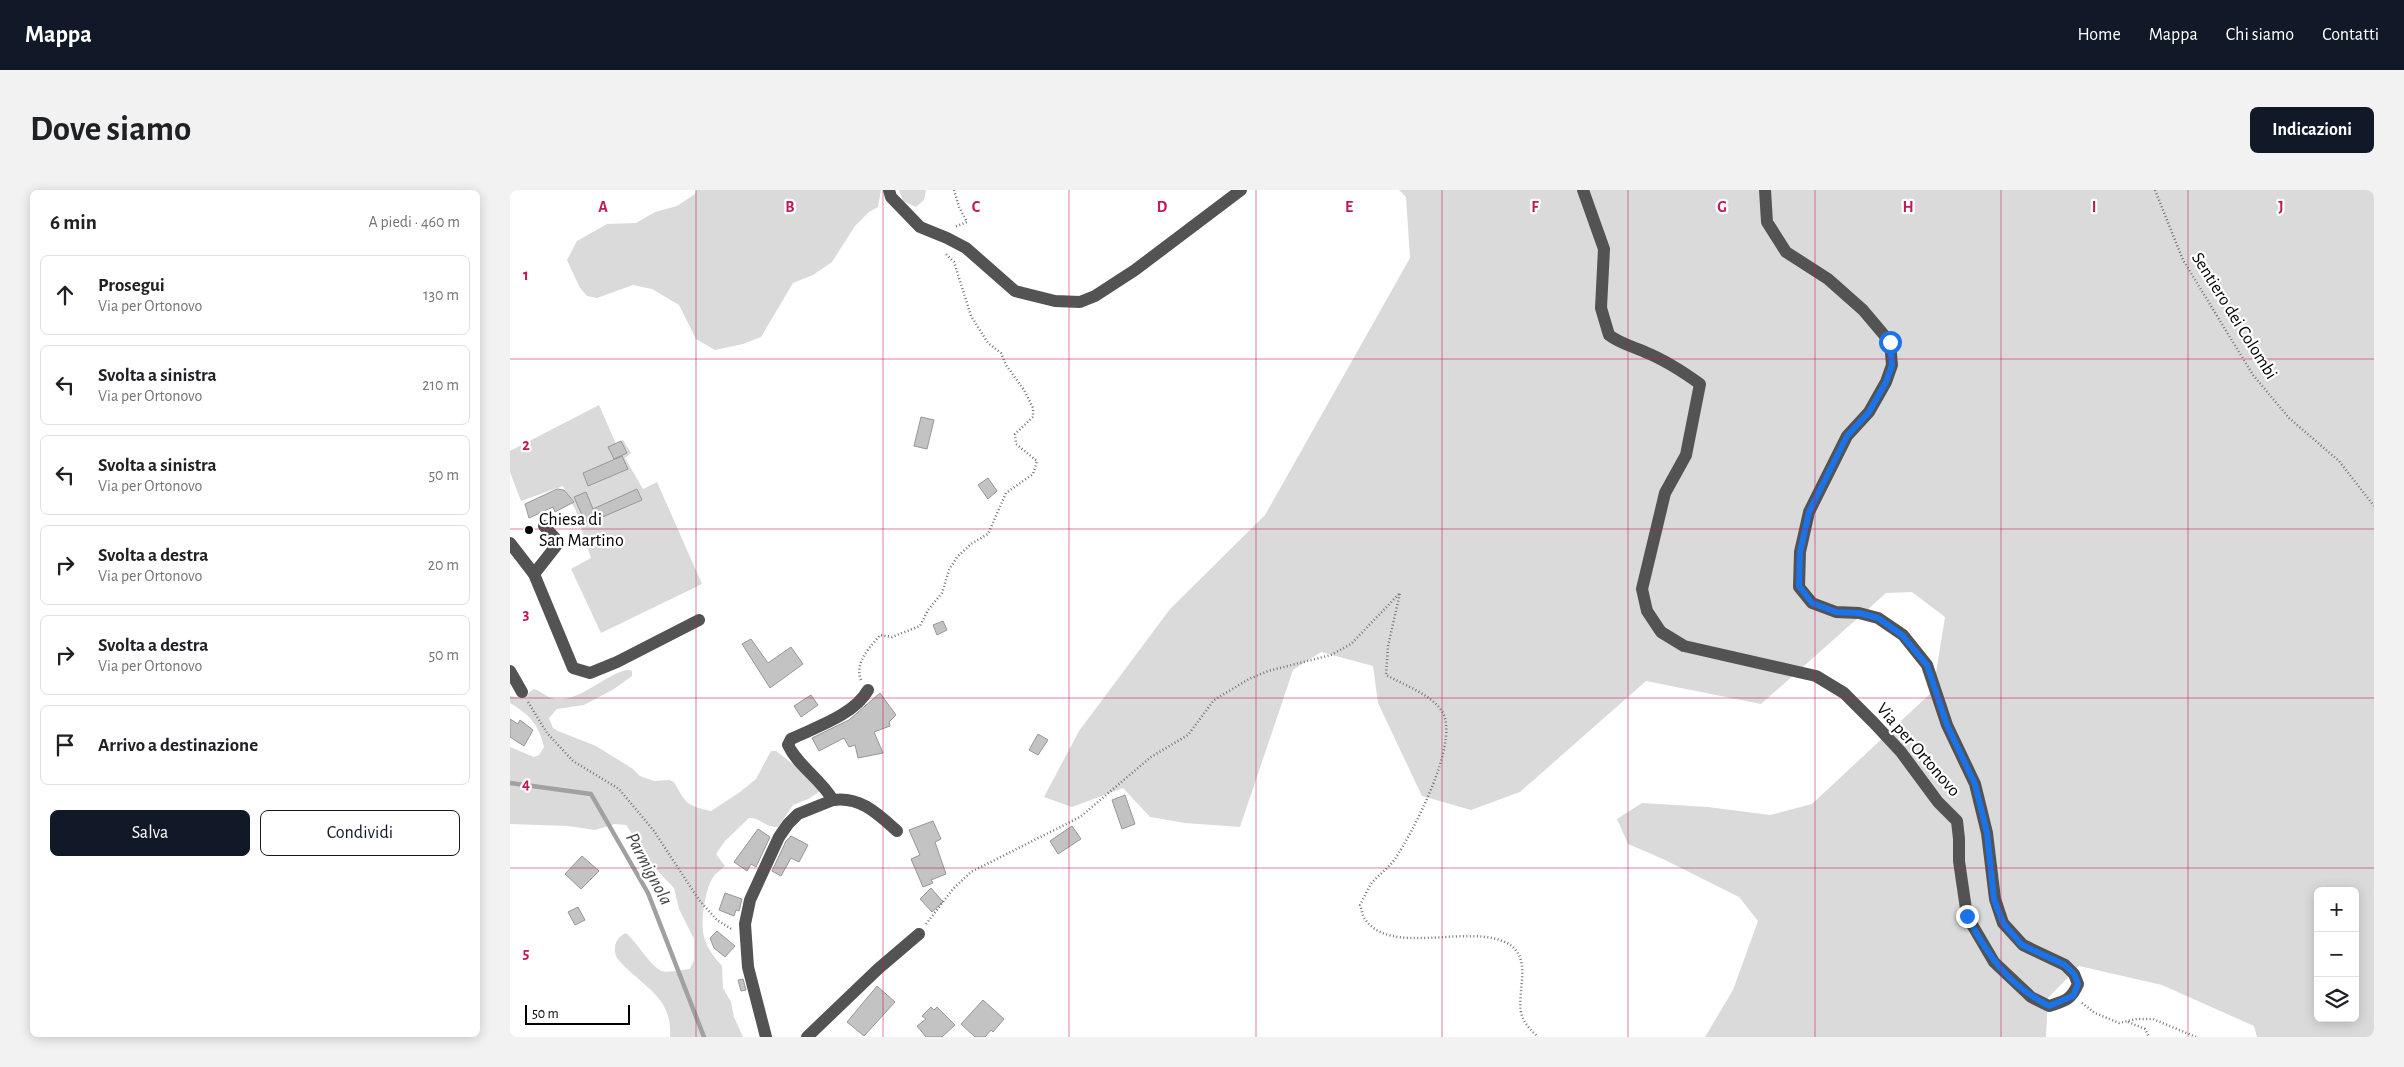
<!DOCTYPE html>
<html lang="it">
<head>
<meta charset="utf-8">
<style>
  body { margin:0; font-family:"Alegreya Sans",sans-serif; background:#f2f2f2; color:#202124 }
  .controls { position:absolute; right:15px; bottom:15px; display:grid; overflow:hidden; border-radius:8px; box-shadow:0 2px 12px #0003 }
  .controls button { width:45px; height:45px; display:grid; place-items:center; padding:0; border:0; border-bottom:1px solid #e0e0e0; background:#fff; color:#202124; font:25px sans-serif }
  .scale { position:absolute; left:15px; bottom:12px; width:105px; box-sizing:border-box; padding-left:5px; border:2px solid #000; border-top:0; font-size:14px; line-height:18px; white-space:nowrap; color:#000; -webkit-text-stroke:4px #fff; paint-order:stroke }
  .stop { position:absolute; width:15px; height:15px; margin:-11px; border:4px solid #1a73e8; border-radius:50%; background:#fff }
  .stop.end { background:#1a73e8; border-color:#fff; box-shadow:0 1px 5px #0008 }
  .list { margin:0; padding:0; list-style:none }
  h2 { display:flex; justify-content:space-between; align-items:center; height:65px; margin:0; padding:0 20px; font-size:21px }
  h2 small { font-size:16px; font-weight:400; color:#757577 }
  .list li { display:grid; grid-template-columns:32px 1fr auto; gap:15px; align-items:center; box-sizing:border-box; height:80px; margin:0 10px 10px; padding:0 10px; border:1px solid #e0e0e0; border-radius:8px }
  .list b { display:block; font-size:19px; white-space:nowrap }
  .list p { margin:0; font-size:16px; white-space:nowrap; color:#757577 }
  .list em { font-size:16px; font-style:normal; color:#757577 }
  .actions { display:flex; gap:10px; padding:15px 20px }
  .actions a { flex:1; padding:11px 0; border:1px solid #111827; border-radius:8px; text-align:center; font-size:18px; color:#111827 }
  .actions .main { background:#111827; color:#fff }
  .icon { flex:none; width:28px; height:28px; fill:none; stroke:currentColor; stroke-width:2; stroke-linecap:round; stroke-linejoin:round }
  .map { position:relative; flex:none; width:1864px; height:847px; overflow:hidden; border-radius:8px }
  header { display:flex; align-items:center; gap:30px; box-sizing:border-box; height:70px; padding:0 25px; background:#111827; color:#fff }
  header strong { font-size:24px }
  nav { display:flex; gap:28px; margin-inline-start:auto; font-size:18px }
  .intro { display:flex; align-items:center; justify-content:space-between; box-sizing:border-box; height:120px; padding:0 30px }
  h1 { margin:0; font-size:35px }
  .button { padding:12px 22px; border-radius:8px; background:#111827; color:#fff; font-size:18px; font-weight:700 }
  main { display:flex; gap:30px; padding:0 30px }
  aside { flex:1; background:#fff; border-radius:8px; box-shadow:0 2px 12px #0003 }
  .map>svg:first-child { display:block }
  .green { fill:#dadada; fill-rule:evenodd }
  .lines { fill:none; stroke-linecap:round; stroke-linejoin:round }
  .stream { stroke:#a1a1a1; stroke-width:4.5 }
  .building { fill:#c3c3c3; stroke:#979797 }
  .path { stroke:#757575; stroke-width:2.5; stroke-dasharray:1 2.5; stroke-linecap:butt }
  .minor { stroke:#535353; stroke-width:12 }
  .route { stroke:#1a73e8; stroke-width:6 }
  .grid { fill:none; stroke:#c2185b; stroke-width:1; stroke-opacity:0.55 }
  .poi-dot { fill:#000; stroke:#fff; stroke-width:2 }
  .labels { text-anchor:middle; dominant-baseline:central; stroke-width:4.5; stroke-linejoin:round; paint-order:stroke }
  .street-label { font-size:18px; fill:#000; stroke:#fff }
  .poi-label { font-size:18px; fill:#000; stroke:#fff; text-anchor:start }
  .water-label { font-size:19px; font-style:italic; fill:#424242; stroke:#fff }
  .grid-label { font-size:16px; text-anchor:middle; font-weight:bold; fill:#c2185b; stroke:#fff; stroke-width:4.5; stroke-linejoin:round; paint-order:stroke }
</style>
</head>
<body>
<header>
<strong>Mappa</strong>
<nav><a>Home</a><a>Mappa</a><a>Chi siamo</a><a>Contatti</a></nav>
</header>
<div class="intro"><h1>Dove siamo</h1><a class="button">Indicazioni</a></div>
<main>
<aside>
<h2>6 min<small>A piedi · 460 m</small></h2>
<ul class="list">
<li><svg class="icon" aria-label="ahead" viewBox="0 0 24 24"><path d="M12 20V5M6 11l6-6 6 6"/></svg><div><b>Prosegui</b><p>Via per Ortonovo</p></div><em>130 m</em></li>
<li><svg class="icon" aria-label="left" viewBox="0 0 24 24"><path d="M17 20v-9H6M10 6l-5 5 5 5"/></svg><div><b>Svolta a sinistra</b><p>Via per Ortonovo</p></div><em>210 m</em></li>
<li><svg class="icon" aria-label="left" viewBox="0 0 24 24"><path d="M17 20v-9H6M10 6l-5 5 5 5"/></svg><div><b>Svolta a sinistra</b><p>Via per Ortonovo</p></div><em>50 m</em></li>
<li><svg class="icon" aria-label="right" viewBox="0 0 24 24"><path d="M7 20v-9h11M14 6l5 5-5 5"/></svg><div><b>Svolta a destra</b><p>Via per Ortonovo</p></div><em>20 m</em></li>
<li><svg class="icon" aria-label="right" viewBox="0 0 24 24"><path d="M7 20v-9h11M14 6l5 5-5 5"/></svg><div><b>Svolta a destra</b><p>Via per Ortonovo</p></div><em>50 m</em></li>
<li><svg class="icon" aria-label="arrive" viewBox="0 0 24 24"><path d="M6 21V4h12l-3 4 3 4H6"/></svg><div><b>Arrivo a destinazione</b></div></li>
</ul>
<div class="actions"><a class="main">Salva</a><a>Condividi</a></div>
</aside>
<div class="map">
<svg width="1864" height="847" viewBox="0 0 1864 847">
  <rect width="100%" height="100%" fill="#fff"/>
  <g class="green">
    <polygon points="186,0 371,0 368,17 359,22 345,36 322,72 303,85 283,93 251,147 233,154 205,160 186,149 169,115 142,99 123,95 87,108 77,106 70,98 57,70 67,51 97,34 126,33 145,22 167,16 185,4"/>
    <polygon points="389,0 416,0 414,10 406,17 393,11"/>
    <path d="M889,0H1864V847H1747L1744,836L1652,795L1569,776L1538,808L1536,847H1195L1223,800L1248,731L1229,707L1153,669L1118,654L1107,629L1132,613L1198,617L1260,625L1302,614L1423,501L1435,427L1402,402L1376,403L1251,514L1136,491L1010,602L961,620L912,606L868,513L863,476L811,462L783,480L730,637L675,633L640,627L613,598L562,617L534,607L569,541L660,419L755,325L900,68L896,7ZM1808,701H1845V828H1808Z"/>
    <polygon points="89,215 106,254 113,250 121,263 115,268 133,299 147,292 192,394 91,443 61,379 81,368 66,321 53,296 11,311 0,282 0,261"/>
    <path d="M117,480L122,481V486L104,499L74,515L47,519L39,528L43,538L48,541L86,556L123,579L130,586L144,591L159,590L164,592C176,613 175,615 201,621L230,602L246,589L261,561H266L309,594L312,600L298,609L283,615L268,637C255,638 250,627 239,628L215,651L206,664L215,676C212,679 207,682 204,686C195,697 190,734 194,747C197,758 204,767 212,776L213,798L221,812L224,827L233,847H160C163,805 130,796 107,768C102,758 106,747 116,743C126,751 141,777 152,781C158,783 172,780 180,779L184,770V749L169,719L164,698L146,679L116,635L105,634L85,640L58,636L0,634V557L24,567L29,565L34,557C29,535 19,524 0,513V506L12,508L24,499C31,501 35,506 41,508C66,516 93,485 117,480Z"/>
  </g>
  <g class="lines">
    <polyline class="stream" points="0,593 81,604 138,703 194,847"/>
  </g>
  <g class="building">
    <polygon points="411,227 424,230 417,259 404,256"/>
    <polygon points="111,251 117,263 104,269 98,257"/>
    <polygon points="112,266 118,279 78,296 73,283"/>
    <polygon points="478,288 487,301 478,309 468,295"/>
    <polygon points="47,299 54,300 64,312 45,322 43,317 19,328 15,314"/>
    <polygon points="127,299 132,310 76,334 64,307 76,302 83,319"/>
    <polygon points="433,431 437,440 427,445 423,435"/>
    <polygon points="241,449 258,473 281,457 293,474 260,498 232,454"/>
    <polygon points="370,503 386,525 379,532 380,536 364,542 373,563 348,568 345,555 339,557 334,548 309,561 302,548 339,530"/>
    <polygon points="301,505 308,515 291,527 284,516"/>
    <polygon points="0,529 8,534 10,530 23,540 14,556 0,547"/>
    <polygon points="528,544 538,550 528,565 519,560"/>
    <polygon points="615,605 625,634 612,639 602,610"/>
    <polygon points="423,631 431,649 425,652 436,684 421,690 423,693 413,697 401,669 410,665 399,640"/>
    <polygon points="562,636 571,649 548,664 540,651"/>
    <polygon points="248,639 260,647 246,677 241,674 237,681 224,672"/>
    <polygon points="281,646 298,655 289,672 281,668 271,686 262,681 276,651"/>
    <polygon points="72,666 89,681 71,699 55,684"/>
    <polygon points="421,698 433,712 422,722 410,709"/>
    <polygon points="215,703 232,709 229,721 226,720 224,726 209,720"/>
    <polygon points="68,717 75,730 65,735 58,722"/>
    <polygon points="207,741 225,756 215,767 204,758 200,748"/>
    <polygon points="233,789 236,800 231,801 228,790"/>
    <polygon points="367,796 385,812 354,846 337,832"/>
    <polygon points="473,810 494,829 483,842 481,840 475,847 465,847 451,834"/>
    <polygon points="421,817 424,820 427,817 445,835 432,847 416,847 407,836 416,829 412,826"/>
  </g>
  <g class="lines">
    <g class="path">
      <polyline points="444,0 449,17 457,32 444,37"/>
      <polyline points="1645,0 1673,70 1743,185 1779,228 1829,271 1864,316"/>
      <path d="M351,490C344,472 360,458 370,445L382,447L410,436L418,420L432,403L439,380L447,367L461,354L478,344L496,303L523,284L527,271L506,254L505,244L523,227V218L514,200L496,175L491,163L478,153L461,126L444,72L435,63"/>
      <polyline points="18,512 37,543 63,571 109,599 144,641 189,710 207,730 223,740"/>
      <path d="M416,734L443,699L461,682L570,627L641,567L678,545L704,510L739,489L758,481L821,465L841,454L890,403L878,456L876,485C894,495 923,505 933,523C949,554 903,642 885,669C878,679 868,685 861,694C857,700 854,708 850,715C852,719 852,726 855,729C880,767 959,733 997,753C1023,767 1007,799 1011,822C1013,833 1021,840 1028,847"/>
      <polyline points="1572,813 1585,823 1609,833 1627,829 1643,829 1686,847"/>
      <polyline points="1618,832 1635,839 1639,847"/>
    </g>
    <g class="minor">
      <polyline points="379,0 381,7 410,37 437,48 456,58 505,101 545,111 570,112 585,106 625,80 731,0"/>
      <path d="M1073,0L1094,59L1091,118L1099,145C1111,154 1122,156 1135,162C1155,170 1172,181 1190,194L1176,265L1155,303L1132,399L1137,421L1151,442L1174,456L1306,486L1334,503L1364,533L1391,562L1428,612L1447,631L1449,649V671L1457,726L1484,772L1521,807L1539,816C1555,811 1561,810 1568,794L1564,784L1555,775L1513,755L1493,733L1485,709L1477,643L1465,594L1437,535L1417,475L1393,445L1368,428L1349,423L1326,422L1302,413L1289,397L1290,362L1299,322L1337,246L1359,222L1376,192L1382,175L1380,152L1353,120L1318,89L1276,62L1257,32L1255,0"/>
      <polyline points="0,353 24,384 63,478 80,483 107,472 189,430"/>
      <polyline points="24,384 46,356 46,349 34,336"/>
      <polyline points="0,481 12,502"/>
      <path d="M323,610C350,606 368,624 387,641"/>
      <path d="M256,847L238,777L235,734L240,710L269,647L278,634L288,624L323,610C310,588 288,576 278,555L281,549C306,537 344,525 358,500"/>
      <polyline points="297,847 368,779 409,744"/>
    </g>
  </g>
  <g class="lines">
    <path class="route" d="M1380,152L1382,175L1376,192L1359,222L1337,246L1299,322L1290,362L1289,396L1302,413L1326,422L1349,423L1368,428L1392,445L1417,475L1437,535L1465,594L1477,643L1484,709L1493,733L1512,755L1555,775L1564,784L1568,794L1563,806L1539,816C1497,794 1479,767 1457,726"/>
  </g>
  <path class="grid" d="M186,0V847M373,0V847M559,0V847M746,0V847M932,0V847M1118,0V847M1305,0V847M1491,0V847M1678,0V847M0,169H1864M0,339H1864M0,508H1864M0,678H1864"/>
  <circle class="poi-dot" cx="19" cy="340" r="5"/>
  <g class="labels">
    <g class="street-label">
      <text transform="translate(1724 126) rotate(58)">Sentiero dei Colombi</text>
      <text transform="translate(1408 560) rotate(49)">Via per Ortonovo</text>
    </g>
    <g class="poi-label">
      <text x="29" y="330">Chiesa di<tspan x="29" dy="21">San Martino</tspan></text>
    </g>
    <g class="water-label">
      <text transform="translate(139 679) rotate(62)">Parmignola</text>
    </g>
  </g>
  <g class="grid-label">
    <text x="93" y="22">A</text>
    <text x="280" y="22">B</text>
    <text x="466" y="22">C</text>
    <text x="652" y="22">D</text>
    <text x="839" y="22">E</text>
    <text x="1025" y="22">F</text>
    <text x="1212" y="22">G</text>
    <text x="1398" y="22">H</text>
    <text x="1584" y="22">I</text>
    <text x="1771" y="22">J</text>
    <text x="16" y="90">1</text>
    <text x="16" y="260">2</text>
    <text x="16" y="429">3</text>
    <text x="16" y="599">4</text>
    <text x="16" y="768">5</text>
  </g>
</svg>
<div class="controls">
<button>+</button>
<button>−</button>
<button><svg class="icon" aria-label="layers" viewBox="0 0 24 24"><path d="M12 4l9 5-9 5-9-5zM3 14l9 5 9-5"/></svg></button>
</div>
<div class="scale">50 m</div>
<div class="stop" style="left:1380px;top:152px"></div>
<div class="stop end" style="left:1457px;top:726px"></div>
</div>
</main>
</body>
</html>
